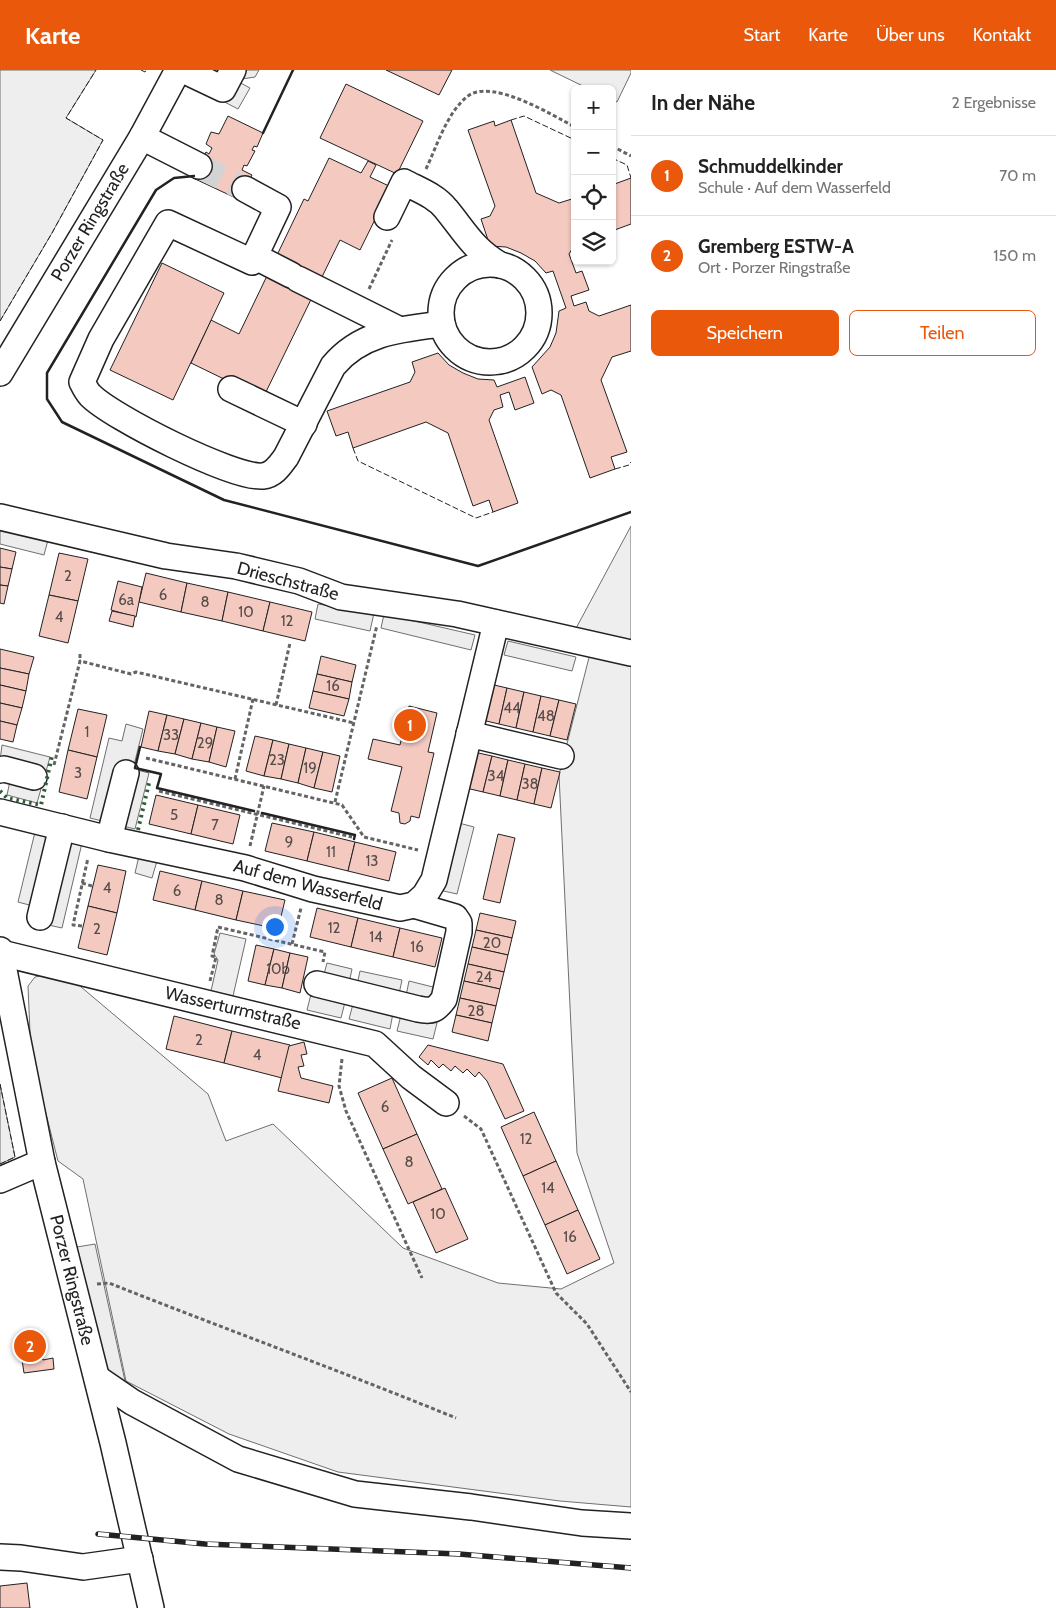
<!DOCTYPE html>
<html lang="de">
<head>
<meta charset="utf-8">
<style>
  body { margin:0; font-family:Cabin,sans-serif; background:#f2f2f2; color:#222 }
  .controls { position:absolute; right:15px; top:15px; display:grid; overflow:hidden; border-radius:8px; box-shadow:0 1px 4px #0004 }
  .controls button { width:45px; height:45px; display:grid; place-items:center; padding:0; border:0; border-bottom:1px solid #e0e0e0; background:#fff; color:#222; font:25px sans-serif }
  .you { position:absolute; left:274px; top:856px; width:18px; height:18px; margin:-12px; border:4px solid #fff; border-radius:50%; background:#1a73e8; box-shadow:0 0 0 8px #1a73e833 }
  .badge { display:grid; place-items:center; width:32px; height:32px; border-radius:50%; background:#ea580c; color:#fff; font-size:16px; font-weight:700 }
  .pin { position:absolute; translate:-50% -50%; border:2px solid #fff; box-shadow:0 1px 5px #0006 }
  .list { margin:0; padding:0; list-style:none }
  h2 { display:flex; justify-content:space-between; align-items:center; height:65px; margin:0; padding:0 20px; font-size:21px }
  h2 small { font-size:16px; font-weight:400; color:#767676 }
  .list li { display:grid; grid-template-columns:32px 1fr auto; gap:15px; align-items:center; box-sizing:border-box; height:80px; padding:0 20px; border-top:1px solid #e0e0e0 }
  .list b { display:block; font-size:19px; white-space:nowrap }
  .list p { margin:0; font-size:16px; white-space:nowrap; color:#767676 }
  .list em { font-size:16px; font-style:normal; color:#767676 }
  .actions { display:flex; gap:10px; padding:15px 20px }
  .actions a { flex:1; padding:11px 0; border:1px solid #ea580c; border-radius:8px; text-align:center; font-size:18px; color:#ea580c }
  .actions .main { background:#ea580c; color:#fff }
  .icon { flex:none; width:28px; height:28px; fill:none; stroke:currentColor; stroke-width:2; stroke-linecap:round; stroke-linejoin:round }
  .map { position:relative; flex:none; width:631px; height:1538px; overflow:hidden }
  header { display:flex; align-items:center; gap:30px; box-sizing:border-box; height:70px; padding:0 25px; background:#ea580c; color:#fff }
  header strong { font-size:24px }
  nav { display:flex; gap:28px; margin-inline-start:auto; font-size:18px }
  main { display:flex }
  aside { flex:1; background:#fff }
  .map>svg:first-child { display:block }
  .green { fill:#eee; stroke:#6f6f6f }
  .parking { fill:#ededed; stroke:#6f6f6f }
  .building { fill:#f3c9c0; stroke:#222 }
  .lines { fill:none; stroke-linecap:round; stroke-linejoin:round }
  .minor-tunnel { stroke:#d3d3d3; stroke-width:25; stroke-dasharray:25 12; stroke-linecap:butt }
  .minor-casing { stroke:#222; stroke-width:28 }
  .path { stroke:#646464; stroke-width:3; stroke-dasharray:4 2.5; stroke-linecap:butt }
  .minor { stroke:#fff; stroke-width:25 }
  .rail-casing { stroke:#222; stroke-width:5.5 }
  .rail { stroke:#fff; stroke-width:4; stroke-dasharray:11; stroke-linecap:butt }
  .hedge { stroke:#2f5e38; stroke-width:4; stroke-dasharray:2.5 4; stroke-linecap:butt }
  .fence { stroke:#222; stroke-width:1; stroke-dasharray:6 2.5; stroke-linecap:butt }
  .wall { stroke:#222; stroke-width:2.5 }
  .labels { text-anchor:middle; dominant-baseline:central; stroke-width:4; stroke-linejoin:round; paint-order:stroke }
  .number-label { font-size:15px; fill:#564c4a }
  .street-label { font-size:18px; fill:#222; stroke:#fff }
</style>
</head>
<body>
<header>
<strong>Karte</strong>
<nav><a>Start</a><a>Karte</a><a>Über uns</a><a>Kontakt</a></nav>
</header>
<main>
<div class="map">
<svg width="631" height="1538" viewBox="0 0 631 1538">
  <rect width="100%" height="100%" fill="#fff"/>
  <g class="green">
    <polygon points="0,0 96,0 66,48 103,70 52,163 0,251"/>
    <polygon points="550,0 631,0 631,3 617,32 612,30 612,19 589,19"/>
    <polygon points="631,456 631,1437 560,1431 338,1402 229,1364 126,1311 83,1109 58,1091 31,985 28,916 35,907 48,904 74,911 208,1024 226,1071 273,1054 403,1178 498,1213 561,1219 614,1193 577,1083 559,705 594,568 574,562"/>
    <polygon points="220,863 246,869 233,926 211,921 218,890 214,884"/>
    <polygon points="0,1014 15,1087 0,1094"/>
  </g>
  <g class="parking">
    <polygon points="225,0 259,0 255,7 235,10 250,18 238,39 211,25"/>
    <polygon points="0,459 48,470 44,485 0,474"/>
    <polygon points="318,534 374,543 370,561 315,549"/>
    <polygon points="384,544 475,565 471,580 381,558"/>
    <polygon points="508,571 576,587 572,601 504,585"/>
    <polygon points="126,654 143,659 133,699 149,703 135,759 90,748 109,668 122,671"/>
    <polygon points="2,675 50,687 37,733 7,725 10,711 0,691"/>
    <polygon points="455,752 474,757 457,824 439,820"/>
    <polygon points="35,762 82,773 62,858 30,851 33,836 18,832"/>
    <polygon points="139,786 157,791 152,808 135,803"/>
    <polygon points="327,893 352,899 349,913 323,908"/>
    <polygon points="360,901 402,910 399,924 357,915"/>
    <polygon points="409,911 441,919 438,933 406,926"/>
    <polygon points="311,924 345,932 341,948 307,940"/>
    <polygon points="353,934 393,943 390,959 349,949"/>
    <polygon points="401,945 437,953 433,969 397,961"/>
    <polygon points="95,1174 125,1311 106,1303 77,1177"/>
  </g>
  <g class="building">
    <polygon points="386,0 452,0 439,25"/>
    <polygon points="346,14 423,51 397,104 320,68"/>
    <polygon points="228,46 263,63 257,77 254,76 252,80 255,81 247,96 244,95 242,100 252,105 240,130 193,108 206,82 209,84 212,78 206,74 211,62 219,64"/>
    <polygon points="511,50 536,123 559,133 575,128 575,174 569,184 576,203 582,201 589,220 571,226 574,236 586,232 589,241 599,246 631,235 631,281 612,287 601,310 627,382 611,387 615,399 590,408 561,325 551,320 542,324 532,297 550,277 556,263 559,241 566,238 553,201 546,203 535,191 521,183 506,177 490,176 481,149 490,146 495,136 468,60 494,51 495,56"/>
    <polygon points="329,88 361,103 368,91 376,95 370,107 391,117 360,180 340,170 263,328 191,293 211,250 239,264 304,129 308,131"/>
    <polygon points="631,108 631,154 612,161 612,115"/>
    <polygon points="162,193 224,223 173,330 110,300"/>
    <polygon points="438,283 449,295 463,303 478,309 494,310 497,317 525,307 534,333 515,340 509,322 500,325 503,337 494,340 489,350 518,433 493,442 489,430 473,436 448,363 426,352 353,378 348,362 336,366 327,341 410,312 415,302 412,292"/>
    <polygon points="0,478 16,482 12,499 0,497"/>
    <polygon points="59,483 88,489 78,531 49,525"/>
    <polygon points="0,497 12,499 8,516 0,515"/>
    <polygon points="146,503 187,513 181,542 139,532"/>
    <polygon points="118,511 142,517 136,547 111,540"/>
    <polygon points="187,513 228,522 222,551 181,542"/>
    <polygon points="0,515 8,516 4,534 0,533"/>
    <polygon points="228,522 270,532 263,561 222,551"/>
    <polygon points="49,525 78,531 68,573 39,566"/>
    <polygon points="270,532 312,542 305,571 263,561"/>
    <polygon points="112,541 135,546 133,557 109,551"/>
    <polygon points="0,579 34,587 29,604 0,598"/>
    <polygon points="321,586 356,595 352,612 317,604"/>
    <polygon points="0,598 29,604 26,621 0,615"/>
    <polygon points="317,604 352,612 349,629 313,621"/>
    <polygon points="490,614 507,618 499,654 482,650"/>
    <polygon points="0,615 26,621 22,638 0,633"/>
    <polygon points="507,618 524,622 516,658 499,654"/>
    <polygon points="313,621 349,629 344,646 309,638"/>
    <polygon points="524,622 541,626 533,662 516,658"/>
    <polygon points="541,626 559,630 550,666 533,662"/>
    <polygon points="559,630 576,634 567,670 550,666"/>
    <polygon points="0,633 22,638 17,655 0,651"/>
    <polygon points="409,636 437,643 428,682 434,683 419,748 411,746 410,751 405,754 400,753 399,743 391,741 402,697 368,689 373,669 400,675"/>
    <polygon points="78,639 107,645 97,687 68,680"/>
    <polygon points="149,641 167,645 158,681 141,677"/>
    <polygon points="167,645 184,649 175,684 158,681"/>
    <polygon points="184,649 201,653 192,689 175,684"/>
    <polygon points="0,651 17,655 13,672 0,669"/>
    <polygon points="201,653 217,657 209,692 192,689"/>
    <polygon points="217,657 235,661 226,697 209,692"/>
    <polygon points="255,666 273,670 264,706 246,701"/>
    <polygon points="273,670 289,674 281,709 264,706"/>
    <polygon points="289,674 306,678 298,713 281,709"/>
    <polygon points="306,678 323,682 314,718 298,713"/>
    <polygon points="68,680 97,687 87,729 59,722"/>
    <polygon points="323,682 340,686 332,722 314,718"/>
    <polygon points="474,682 492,686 483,722 466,718"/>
    <polygon points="492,686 508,690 500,726 483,722"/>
    <polygon points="508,690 525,694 517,730 500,726"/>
    <polygon points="525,694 542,698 534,734 517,730"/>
    <polygon points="542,698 560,702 551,738 534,734"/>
    <polygon points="156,725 198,735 191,764 149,754"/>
    <polygon points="198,735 240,745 233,774 191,764"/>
    <polygon points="272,753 314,762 307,791 265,781"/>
    <polygon points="314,762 355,772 348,801 307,791"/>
    <polygon points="498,764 515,768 500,833 483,829"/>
    <polygon points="355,772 396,782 389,811 348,801"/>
    <polygon points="98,795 126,801 117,843 88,836"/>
    <polygon points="160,801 202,811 195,840 153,830"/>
    <polygon points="202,811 243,821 236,850 195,840"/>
    <polygon points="243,821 285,830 278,859 236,850"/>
    <polygon points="88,836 117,843 107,885 78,878"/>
    <polygon points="317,838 358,848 351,877 310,867"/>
    <polygon points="480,843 516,851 512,868 476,860"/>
    <polygon points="358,848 400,858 393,887 351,877"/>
    <polygon points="400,858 442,868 435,897 393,887"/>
    <polygon points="476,860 512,868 508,885 472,877"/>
    <polygon points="256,875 274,879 265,915 248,911"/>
    <polygon points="472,877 508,885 504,902 468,894"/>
    <polygon points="274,879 290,883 282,918 265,915"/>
    <polygon points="290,883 308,887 300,923 282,918"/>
    <polygon points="468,894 504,902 500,919 464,911"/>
    <polygon points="464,911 500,919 496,936 460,928"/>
    <polygon points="460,928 496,936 492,953 456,945"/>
    <polygon points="456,945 492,953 488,971 452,962"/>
    <polygon points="174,946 232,961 224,993 166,979"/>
    <polygon points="232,961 290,975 282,1008 224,993"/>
    <polygon points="304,972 307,984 301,985 304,996 298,997 301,1008 333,1016 329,1033 278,1021 289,976"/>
    <polygon points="428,975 503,994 524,1041 505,1049 487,1011 479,1002 475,1007 467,999 463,1003 455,996 451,1001 443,994 439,998 431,990 428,995 419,987"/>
    <polygon points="392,1008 417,1064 383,1079 358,1023"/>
    <polygon points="534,1042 556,1091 523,1106 501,1057"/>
    <polygon points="417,1064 442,1119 408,1134 383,1079"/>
    <polygon points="556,1091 578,1140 545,1155 523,1106"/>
    <polygon points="445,1118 468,1169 436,1183 413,1132"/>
    <polygon points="578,1140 600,1189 567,1204 545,1155"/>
    <polygon points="38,1261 43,1290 53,1288 54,1299 24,1303 18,1263"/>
    <polygon points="27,1513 30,1538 0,1538 0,1516"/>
  </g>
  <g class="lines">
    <polyline class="minor-tunnel" points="199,96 245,119"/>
    <defs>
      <g id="minor">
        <polyline points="183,0 223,19 233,0"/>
        <polyline points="142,67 199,96"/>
        <path d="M245,119L278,137L252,192L168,153L101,269L82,312C84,316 87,322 90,325C111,347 234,409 263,406C274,405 280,395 286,387L333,296C361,262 401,259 442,254"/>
        <path d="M387,147L404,112C419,120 436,126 446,139C465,162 473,179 500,195"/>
        <polyline points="254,186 291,205"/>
        <circle cx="490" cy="243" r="49"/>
        <polyline points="298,209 398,259"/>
        <polyline points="0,303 142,67 178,0"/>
        <polyline points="231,319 304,354"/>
        <polyline points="0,447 166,486 236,496 299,511 341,527 457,544 631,583"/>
        <polyline points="469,664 561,686"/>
        <polyline points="0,700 4,699 34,707"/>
        <polyline points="0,742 109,769 245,798 313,819 400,838 414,835 425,825 434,810 496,553"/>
        <polyline points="109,769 126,703"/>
        <polyline points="40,847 62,757"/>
        <polyline points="0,880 42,1092 113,1373 151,1538"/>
        <polyline points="1,883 375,974 411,1007 446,1033"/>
        <path d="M317,914L418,939C432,942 436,940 444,929L459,862V853L455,847L414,835"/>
        <polyline points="0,1110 42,1092"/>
        <polyline points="97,1308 132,1332 238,1389 355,1424 471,1437 582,1453 631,1456"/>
        <polyline points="0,1487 21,1488 83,1497 140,1489"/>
      </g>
    </defs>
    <use href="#minor" class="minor-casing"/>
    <g class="path">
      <polyline points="612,76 631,86"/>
      <path d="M426,99C437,76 447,42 468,26C492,8 552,45 575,57"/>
      <polyline points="369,219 392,170"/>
      <polyline points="80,584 80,591"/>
      <polyline points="276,635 290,573"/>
      <polyline points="146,688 342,735 364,767 418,780"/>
      <polyline points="54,695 80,591 131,604 136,602 354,653"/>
      <polyline points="235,709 253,629"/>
      <polyline points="159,721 352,767"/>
      <polyline points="335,732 377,555"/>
      <polyline points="250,776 264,716"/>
      <polyline points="82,813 92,816"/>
      <polyline points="82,856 73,855 88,788"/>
      <polyline points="292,874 301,838"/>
      <polyline points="210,911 216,887 212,886 218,857 325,882 323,892"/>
      <polyline points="342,989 339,1016 346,1041 422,1208"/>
      <polyline points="464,1046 481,1059 556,1223 587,1254 631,1322"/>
      <path d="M97,1214L109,1213C225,1259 341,1301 456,1348"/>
    </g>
    <use href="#minor" class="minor"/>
    <defs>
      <polyline id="rail" points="98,1464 205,1474 459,1484 631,1498"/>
    </defs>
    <use href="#rail" class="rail-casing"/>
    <use href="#rail" class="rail"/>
    <g class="hedge">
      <polyline points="0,721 7,728 41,735 52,686"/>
      <polyline points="138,760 149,713"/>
    </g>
    <g class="fence">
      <polyline points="141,0 145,2 146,0"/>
      <polyline points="511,50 524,46 575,70"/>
      <polyline points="612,88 627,95 631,108"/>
      <polyline points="0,251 52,163 103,70 66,48 96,0"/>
      <polyline points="353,378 358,391 476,448 493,442"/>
      <polyline points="615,399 629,395 631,392"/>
      <polyline points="0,1014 15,1087 0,1094"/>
    </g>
    <g class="wall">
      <polyline points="263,63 293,0"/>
      <polyline points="194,106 174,108 156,120 47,303 47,329 62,352 224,430 478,496 631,442"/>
      <polyline points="140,677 135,698 161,704 157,718 254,741"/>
      <polyline points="262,743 355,765 354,769"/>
    </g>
  </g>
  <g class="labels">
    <g class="number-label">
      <text x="68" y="506">2</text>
      <text x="163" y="525">6</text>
      <text x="126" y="530">6a</text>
      <text x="205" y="532">8</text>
      <text x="246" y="542">10</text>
      <text x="59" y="547">4</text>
      <text x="287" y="551">12</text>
      <text x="333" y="616">16</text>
      <text x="512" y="638">44</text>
      <text x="546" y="646">48</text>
      <text x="87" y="662">1</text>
      <text x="171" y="665">33</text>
      <text x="205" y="673">29</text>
      <text x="277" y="690">23</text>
      <text x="310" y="698">19</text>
      <text x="78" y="703">3</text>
      <text x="496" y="706">34</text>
      <text x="530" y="714">38</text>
      <text x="174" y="745">5</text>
      <text x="215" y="755">7</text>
      <text x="289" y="772">9</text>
      <text x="331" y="782">11</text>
      <text x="372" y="791">13</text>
      <text x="107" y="818">4</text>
      <text x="177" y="821">6</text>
      <text x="219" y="830">8</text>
      <text x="334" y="858">12</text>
      <text x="97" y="859">2</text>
      <text x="376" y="867">14</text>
      <text x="492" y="873">20</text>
      <text x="417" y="877">16</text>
      <text x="278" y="899">10b</text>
      <text x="484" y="907">24</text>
      <text x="476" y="941">28</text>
      <text x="199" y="970">2</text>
      <text x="257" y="985">4</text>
      <text x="385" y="1037">6</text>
      <text x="526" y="1069">12</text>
      <text x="409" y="1092">8</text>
      <text x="548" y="1118">14</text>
      <text x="438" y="1144">10</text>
      <text x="570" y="1167">16</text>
    </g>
    <g class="street-label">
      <text transform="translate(90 152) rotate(-59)">Porzer Ringstraße</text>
      <text transform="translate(288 511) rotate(15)">Drieschstraße</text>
      <text transform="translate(308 815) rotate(15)">Auf dem Wasserfeld</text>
      <text transform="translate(233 938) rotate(13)">Wasserturmstraße</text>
      <text transform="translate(72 1210) rotate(76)">Porzer Ringstraße</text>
    </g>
  </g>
</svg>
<div class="controls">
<button>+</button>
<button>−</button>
<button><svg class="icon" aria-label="locate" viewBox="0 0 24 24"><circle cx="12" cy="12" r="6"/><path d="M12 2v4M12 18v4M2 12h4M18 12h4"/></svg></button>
<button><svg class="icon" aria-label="layers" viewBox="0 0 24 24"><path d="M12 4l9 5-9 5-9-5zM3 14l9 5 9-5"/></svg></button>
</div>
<div class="you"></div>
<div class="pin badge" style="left:410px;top:655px">1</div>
<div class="pin badge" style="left:30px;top:1276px">2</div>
</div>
<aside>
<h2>In der Nähe<small>2 Ergebnisse</small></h2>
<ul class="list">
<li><span class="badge">1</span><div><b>Schmuddelkinder</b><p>Schule · Auf dem Wasserfeld</p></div><em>70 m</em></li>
<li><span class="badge">2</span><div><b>Gremberg ESTW-A</b><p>Ort · Porzer Ringstraße</p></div><em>150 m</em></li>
</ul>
<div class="actions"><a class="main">Speichern</a><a>Teilen</a></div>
</aside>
</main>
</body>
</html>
